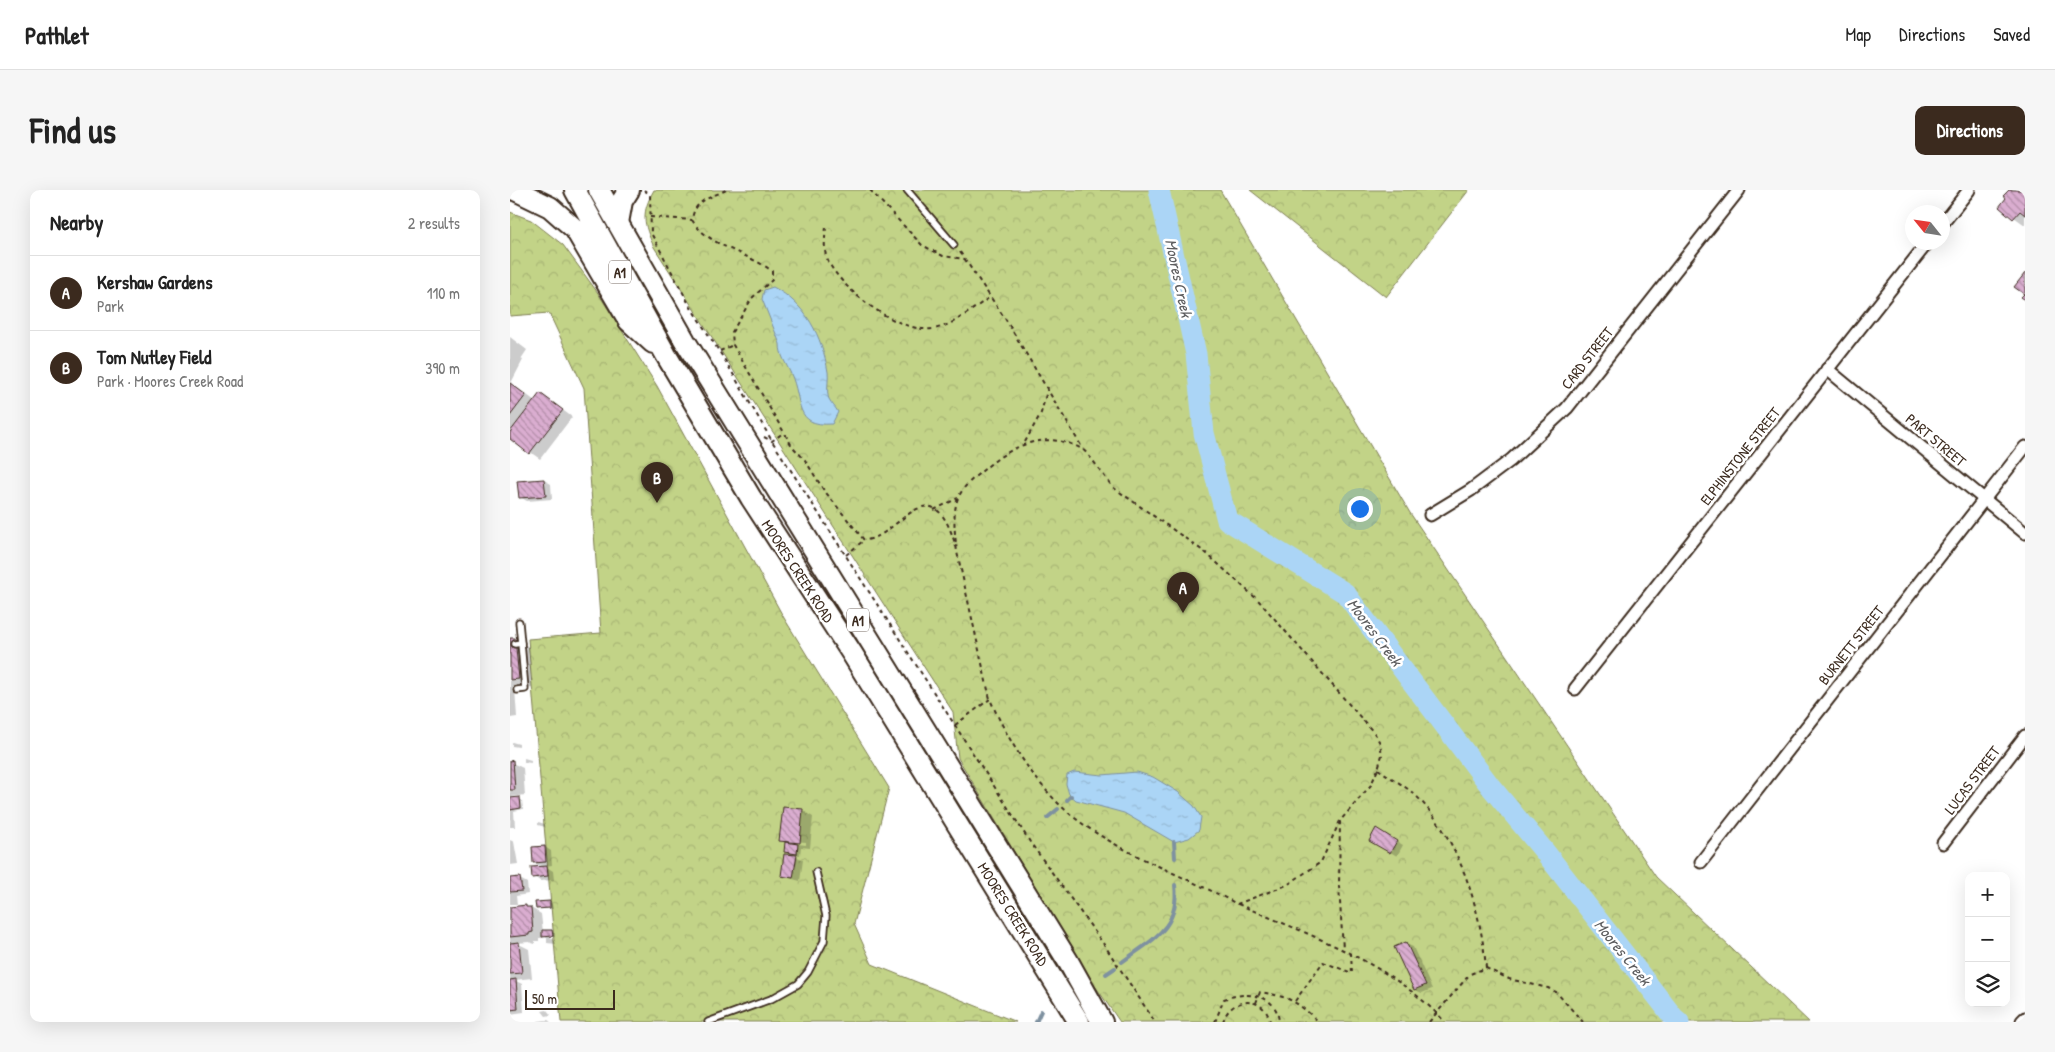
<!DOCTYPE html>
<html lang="en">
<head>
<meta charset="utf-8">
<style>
  body { margin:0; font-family:"Patrick Hand",sans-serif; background:#f6f6f6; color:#222 }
  .controls { position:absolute; right:15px; bottom:15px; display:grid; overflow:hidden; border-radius:10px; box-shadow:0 5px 20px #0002 }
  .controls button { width:45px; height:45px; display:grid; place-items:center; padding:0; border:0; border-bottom:1px solid #e0e0e0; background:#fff; color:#222; font:25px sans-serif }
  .compass { position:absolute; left:1395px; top:15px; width:45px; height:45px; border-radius:50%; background:#fff; box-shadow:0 5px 20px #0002; rotate:300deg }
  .scale { position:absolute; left:15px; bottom:12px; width:90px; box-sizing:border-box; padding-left:5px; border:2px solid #3b2a1e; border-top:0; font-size:14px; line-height:18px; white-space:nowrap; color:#3b2a1e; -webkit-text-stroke:4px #fff; paint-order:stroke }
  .you { position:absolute; left:849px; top:318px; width:18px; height:18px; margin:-12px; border:4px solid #fff; border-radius:50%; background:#1a73e8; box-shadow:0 0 0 8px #1a73e833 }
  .badge { display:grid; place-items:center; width:32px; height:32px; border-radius:50%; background:#3b2a1e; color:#fff; font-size:16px; font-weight:700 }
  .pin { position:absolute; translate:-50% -41px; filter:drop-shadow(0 1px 2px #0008) }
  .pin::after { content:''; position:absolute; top:26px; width:18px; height:15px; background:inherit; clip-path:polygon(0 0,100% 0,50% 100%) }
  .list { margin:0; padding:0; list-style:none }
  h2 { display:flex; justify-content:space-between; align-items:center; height:65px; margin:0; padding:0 20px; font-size:21px }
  h2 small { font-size:16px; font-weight:400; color:#767676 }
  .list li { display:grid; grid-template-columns:32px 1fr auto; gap:15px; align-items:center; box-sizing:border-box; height:75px; padding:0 20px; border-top:1px solid #e0e0e0 }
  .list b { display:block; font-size:19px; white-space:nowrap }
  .list p { margin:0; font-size:16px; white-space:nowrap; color:#767676 }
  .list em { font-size:16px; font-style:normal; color:#767676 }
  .icon { flex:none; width:28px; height:28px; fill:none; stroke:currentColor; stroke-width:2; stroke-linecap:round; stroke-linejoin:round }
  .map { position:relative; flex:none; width:1515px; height:832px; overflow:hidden; border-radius:10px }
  header { display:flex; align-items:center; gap:30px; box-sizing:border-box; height:70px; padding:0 25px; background:#fff; border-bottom:1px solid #e0e0e0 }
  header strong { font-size:24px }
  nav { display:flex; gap:28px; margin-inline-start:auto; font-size:18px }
  .intro { display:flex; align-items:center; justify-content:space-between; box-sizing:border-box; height:120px; padding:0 30px }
  h1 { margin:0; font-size:35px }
  .button { padding:12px 22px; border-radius:10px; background:#3b2a1e; color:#fff; font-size:18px; font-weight:700 }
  main { display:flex; gap:30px; padding:0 30px }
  aside { flex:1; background:#fff; border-radius:10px; box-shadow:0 5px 20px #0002 }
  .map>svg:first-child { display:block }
  .park { fill:url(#park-crowns); stroke:#7e7e52 }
  .water { fill:url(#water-ripples); stroke:#7e91a0 }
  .shadow { fill:#0003; fill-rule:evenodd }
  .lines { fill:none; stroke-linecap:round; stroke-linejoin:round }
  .stream { stroke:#7e91a0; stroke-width:4 }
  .river { stroke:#abd5f6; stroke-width:21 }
  .building { fill:url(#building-back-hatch); stroke:#3b2a1e }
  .service-casing { stroke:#3b2a1e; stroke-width:9 }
  .minor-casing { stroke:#3b2a1e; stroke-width:15 }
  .trunk-casing { stroke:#3b2a1e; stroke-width:24 }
  .path { stroke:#3b2a1e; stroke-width:2; stroke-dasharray:4 4; stroke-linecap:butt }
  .service { stroke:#fff; stroke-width:5.5 }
  .minor { stroke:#fff; stroke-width:11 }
  .trunk { stroke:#fff; stroke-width:20 }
  .labels { text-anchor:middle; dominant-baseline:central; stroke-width:5; stroke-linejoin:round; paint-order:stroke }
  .shield { fill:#fff; stroke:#766a62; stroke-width:1 }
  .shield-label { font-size:14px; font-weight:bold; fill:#3b2a1e }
  .street-label { font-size:15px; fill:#3b2a1e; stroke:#fff }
  .water-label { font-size:16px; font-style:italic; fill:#5d5d5f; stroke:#fff }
</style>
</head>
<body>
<header>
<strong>Pathlet</strong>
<nav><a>Map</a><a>Directions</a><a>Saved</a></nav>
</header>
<div class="intro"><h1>Find us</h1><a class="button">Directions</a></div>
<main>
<aside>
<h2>Nearby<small>2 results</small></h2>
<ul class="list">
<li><span class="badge">A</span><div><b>Kershaw Gardens</b><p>Park</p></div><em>110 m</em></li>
<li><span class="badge">B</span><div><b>Tom Nutley Field</b><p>Park · Moores Creek Road</p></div><em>390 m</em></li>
</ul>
</aside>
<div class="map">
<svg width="1515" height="832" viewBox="0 0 1515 832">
  <defs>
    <pattern id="park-crowns" width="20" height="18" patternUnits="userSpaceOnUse" patternTransform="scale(1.25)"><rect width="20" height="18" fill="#c2d387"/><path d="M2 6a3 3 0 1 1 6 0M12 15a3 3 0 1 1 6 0" fill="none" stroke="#a8b574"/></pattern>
    <pattern id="water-ripples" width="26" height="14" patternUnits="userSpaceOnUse" patternTransform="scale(1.25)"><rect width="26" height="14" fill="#abd5f6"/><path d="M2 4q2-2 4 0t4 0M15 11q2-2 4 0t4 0" fill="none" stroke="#94b7d2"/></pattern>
    <pattern id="building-back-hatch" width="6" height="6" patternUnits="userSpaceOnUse" patternTransform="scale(1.25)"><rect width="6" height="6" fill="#daadd0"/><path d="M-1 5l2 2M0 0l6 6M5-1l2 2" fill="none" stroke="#b28da8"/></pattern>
  </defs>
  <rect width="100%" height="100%" fill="#fff"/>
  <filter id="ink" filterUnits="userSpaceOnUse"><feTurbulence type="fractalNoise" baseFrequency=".02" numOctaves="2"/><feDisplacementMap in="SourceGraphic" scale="10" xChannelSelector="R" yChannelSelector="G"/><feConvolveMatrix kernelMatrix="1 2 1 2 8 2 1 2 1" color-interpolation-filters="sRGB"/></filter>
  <g filter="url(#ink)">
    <g class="park">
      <path d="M144,0H710L900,323L1146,687L1299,832H610L581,790L448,568L443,522L144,57C133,33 131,23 144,0Z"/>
      <polygon points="740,0 959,0 876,107"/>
      <polygon points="0,22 21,30 53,55 88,103 147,196 274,428 379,598 344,734 362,774 506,832 51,832 18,449 91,443 74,198 39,123 0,126"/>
    </g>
    <g class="water">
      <path d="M263,97C296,114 312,146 318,182C319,190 316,202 319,209C321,213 326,218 328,222L322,234C283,237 293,210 281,184C276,173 270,166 270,154L252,109L254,100Z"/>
      <polygon points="564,582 592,585 627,582 643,587 668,602 684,616 691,627 689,640 679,648 664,652 614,623 566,610 559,604 556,594 557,585"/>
    </g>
    <g class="shadow">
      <polygon points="1500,0 1515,0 1515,35 1490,17 1498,8"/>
      <polygon points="0,147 17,160 11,169 13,170 1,193 25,211 31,204 62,227 30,269 0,248"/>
      <polygon points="34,290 41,294 42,309 17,311 10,307 9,292"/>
      <polygon points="0,449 5,449 19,457 22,497 5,499 7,527 0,528"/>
      <polygon points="2,552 9,554 9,557 2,556"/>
      <polygon points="14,568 21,570 21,573 14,572"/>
      <polygon points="0,572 13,578 15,605 0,607"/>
      <polygon points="1,609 12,610 13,619 4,621 5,637 0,637"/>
      <path d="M274,619L293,621L303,627L300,658L291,657L290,665L282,664L293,670L290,691L272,686L282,666L275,662L276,653L271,650ZM280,651L296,652V655L280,653Z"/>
      <polygon points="28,632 35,634 35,637 28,635"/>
      <polygon points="867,640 893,655 887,666 861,651"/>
      <polygon points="0,650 4,652 8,674 0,675"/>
      <polygon points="35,657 41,661 42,675 35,676 43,681 44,690 30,691 24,687 33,677 24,673"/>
      <polygon points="10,689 17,693 18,704 6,706 7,714 0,714 0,690"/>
      <polygon points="39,712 42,714 43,719 27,718"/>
      <polygon points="21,718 31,724 33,742 45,743 45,747 40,747 45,751 46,754 37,753 37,748 33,745 33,748 29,748 29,751 25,751 25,754 19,752 7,753 19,759 22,788 4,790 12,794 14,822 0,824 0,719"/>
      <polygon points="896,754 903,757 922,799 912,803 905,800"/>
      <polygon points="37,820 41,825 36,826 32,821"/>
      <polygon points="38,830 41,832 28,832 28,831"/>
    </g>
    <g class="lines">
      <g class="stream">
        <polyline points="557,610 561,606"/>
        <polyline points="537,628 548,619"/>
        <polyline points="664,652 665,668"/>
        <path d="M612,772C643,749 670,738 665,695"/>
        <polyline points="596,784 605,778"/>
        <polyline points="526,832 531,821"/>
      </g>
      <polyline class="river" points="649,0 686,164 694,243 717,330 835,403 981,597 1035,662 1164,828 1169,832"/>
    </g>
    <g class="building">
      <polygon points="1499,0 1515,0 1515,25 1510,21 1503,29 1489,17 1496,8 1493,6"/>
      <polygon points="1515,83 1515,110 1511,107 1514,104 1504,97"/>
      <polygon points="0,193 16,205 0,226"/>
      <polygon points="30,203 53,220 19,264 0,249 0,242"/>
      <polygon points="34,289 36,306 9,308 7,291"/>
      <polygon points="0,448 5,448 9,489 0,490"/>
      <polygon points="3,570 5,600 0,600 0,571"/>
      <polygon points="10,607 11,618 0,620 0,608"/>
      <polygon points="273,617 293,619 290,653 269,651"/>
      <polygon points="866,638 887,651 880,663 859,651"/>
      <polygon points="275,652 288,654 287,664 274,662"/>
      <polygon points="35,656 36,672 23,673 22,657"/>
      <polygon points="274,664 287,665 283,688 271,686"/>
      <polygon points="37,676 38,686 22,688 21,677"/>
      <polygon points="10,687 12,701 0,702 0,688"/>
      <polygon points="40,711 40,718 26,719 25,712"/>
      <polygon points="16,715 16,717 21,717 23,742 19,743 19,745 0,747 0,717"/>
      <polygon points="32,740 42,740 43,746 32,747"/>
      <polygon points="9,752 12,783 0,784 0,753"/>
      <polygon points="896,752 916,795 904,800 884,757"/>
      <polygon points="6,789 8,819 0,820 0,790"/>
    </g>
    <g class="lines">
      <defs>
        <g id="service">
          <polyline points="397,0 444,55"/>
          <polyline points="9,432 11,453"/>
          <polyline points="5,454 11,453 15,499 7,500"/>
          <polyline points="198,832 261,809 288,794 298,782 314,751 316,726 306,682"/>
        </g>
        <g id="minor">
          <polyline points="1432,34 1459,0"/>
          <polyline points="1317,179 1515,343"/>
          <polyline points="920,325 961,300 1001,270 1057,218 1229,0"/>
          <polyline points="1065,499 1418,52"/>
          <polyline points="1433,653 1515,546"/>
          <polyline points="1191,672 1515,257"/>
          <polyline points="1512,831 1515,828"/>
        </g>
        <g id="trunk">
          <polyline points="5,0 40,17 65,39 119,131 143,153"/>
          <polyline points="65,0 156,165 241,308 343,465 569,832"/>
          <polyline points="89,0 175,151 558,771 592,832"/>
          <polyline points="108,33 112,11 119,0"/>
        </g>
      </defs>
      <use href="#service" class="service-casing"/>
      <use href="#minor" class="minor-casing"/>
      <use href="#trunk" class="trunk-casing"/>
      <g class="path">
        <polyline points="134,0 140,5 141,43 180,116 216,172 262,251 520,652 595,756 645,832"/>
        <path d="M216,0C200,8 184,10 182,30C199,57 237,62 262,81V90L242,108L222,142L223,155L282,256L295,270L313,299L354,350C388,350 421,270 446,357"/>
        <polyline points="360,0 412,55 433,66 455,69"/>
        <polyline points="140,27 182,30"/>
        <path d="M316,37C315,48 313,61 318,71C333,101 388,143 423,139C443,136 462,119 479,108"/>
        <polyline points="450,62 496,130 573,259"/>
        <polyline points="210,161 223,155"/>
        <polyline points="254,247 262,251 273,243"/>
        <polyline points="515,252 531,223 538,197"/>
        <polyline points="424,320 448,308"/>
        <polyline points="336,365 353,351"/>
        <polyline points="445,535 480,509"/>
        <path d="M868,579C882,589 900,598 911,611C951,654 971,721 976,778"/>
        <path d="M830,631L811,672L777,695L727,714C672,684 596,659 551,616C521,587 496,547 480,509L447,362C445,345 442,324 448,308C453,297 462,289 471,282C500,256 535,239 572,259C580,264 595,289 604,298L696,363L749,411L865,544L870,553L872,565L868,579L861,595L830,631L829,696L833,759"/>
        <path d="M728,714C801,746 880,772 935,832"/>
        <polyline points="785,811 813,772 842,783 841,763"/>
        <path d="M746,813L750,802C781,807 787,812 809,832"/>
        <path d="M705,832L714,809C736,801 767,803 769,832"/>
        <path d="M713,832C719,807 755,804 760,832"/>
        <polyline points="919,832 960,784 976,778 999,789 1038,798 1046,802 1073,832"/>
      </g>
      <use href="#service" class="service"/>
      <use href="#minor" class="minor"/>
      <use href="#trunk" class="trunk"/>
    </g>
  </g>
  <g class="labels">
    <g class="shield">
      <rect x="99" y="70.5" width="22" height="23" rx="4"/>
      <rect x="337" y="418.5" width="22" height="23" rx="4"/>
    </g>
    <g class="shield-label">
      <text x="110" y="82">A1</text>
      <text x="348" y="430">A1</text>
    </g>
    <g class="street-label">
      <text transform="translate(1077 168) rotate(-52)">CARD STREET</text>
      <text transform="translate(1426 250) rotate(40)">PART STREET</text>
      <text transform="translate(1230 266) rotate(-52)">ELPHINSTONE STREET</text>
      <text transform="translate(288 381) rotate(57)">MOORES CREEK ROAD</text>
      <text transform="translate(1341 455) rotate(-52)">BURNETT STREET</text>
      <text transform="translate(1462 590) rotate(-53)">LUCAS STREET</text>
      <text transform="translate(503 724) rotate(58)">MOORES CREEK ROAD</text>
    </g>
    <g class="water-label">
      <text transform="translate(669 88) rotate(78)">Moores Creek</text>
      <text transform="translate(865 442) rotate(53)">Moores Creek</text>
      <text transform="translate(1113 762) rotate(51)">Moores Creek</text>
    </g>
  </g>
</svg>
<div class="controls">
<button>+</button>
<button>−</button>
<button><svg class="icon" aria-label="layers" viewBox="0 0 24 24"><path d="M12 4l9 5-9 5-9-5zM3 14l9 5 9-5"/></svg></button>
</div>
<svg class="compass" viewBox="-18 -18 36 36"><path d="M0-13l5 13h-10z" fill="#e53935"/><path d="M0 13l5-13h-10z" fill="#767676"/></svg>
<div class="scale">50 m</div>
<div class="you"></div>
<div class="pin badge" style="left:673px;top:423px">A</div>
<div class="pin badge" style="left:147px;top:313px">B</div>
</div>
</main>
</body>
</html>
